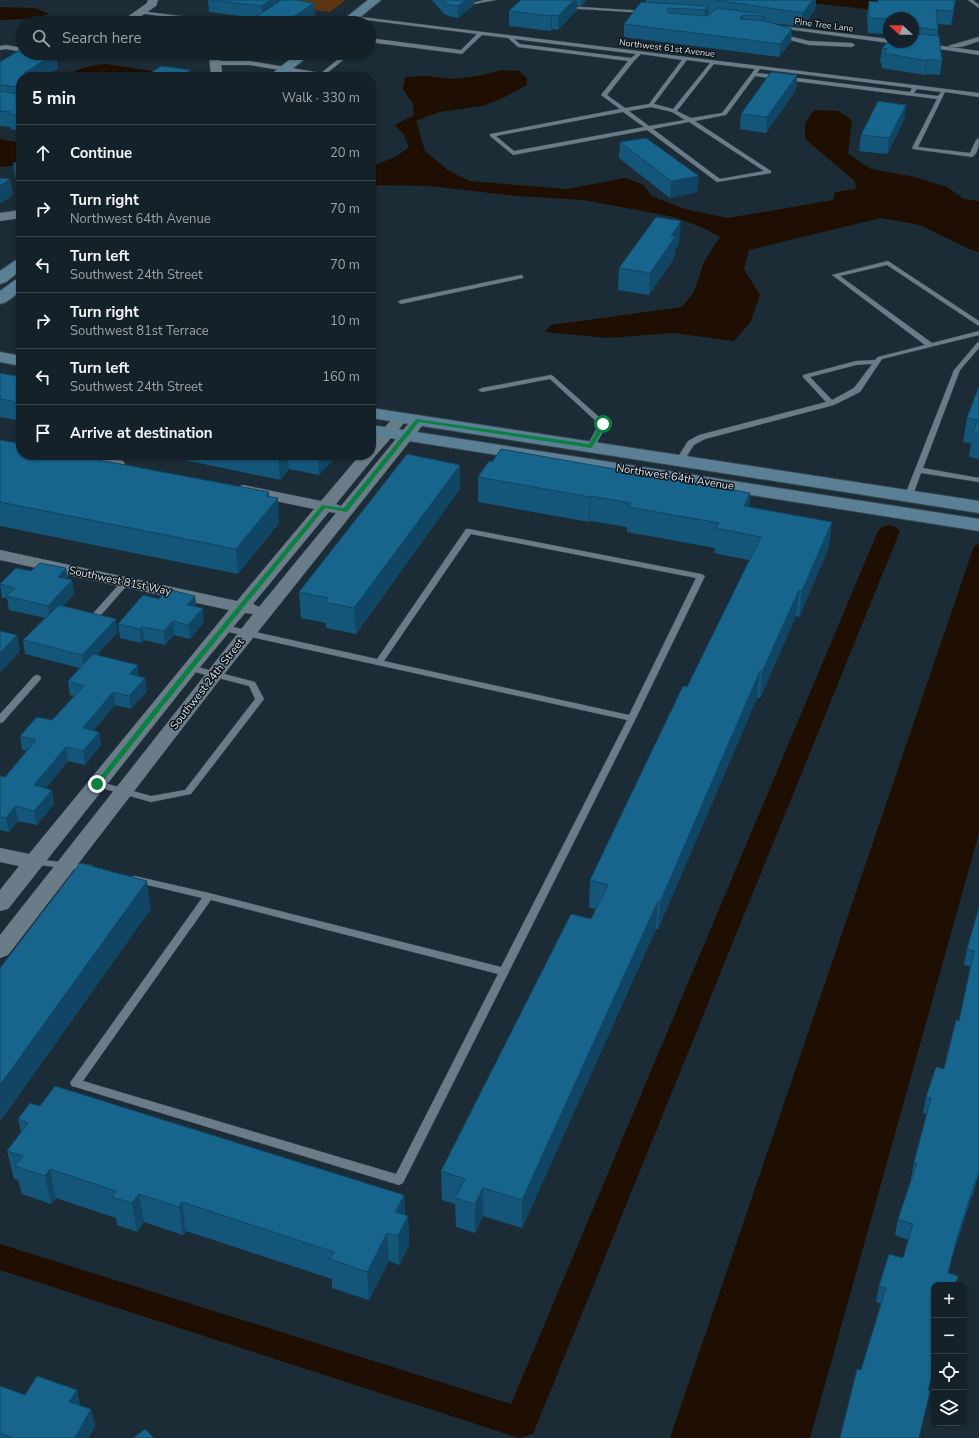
<!DOCTYPE html>
<html lang="en">
<head>
<meta charset="utf-8">
<style>
  body { margin:0; font-family:"Nunito Sans",sans-serif; background:#1d2930; color:#f1f3f6 }
  .controls { position:absolute; right:12px; bottom:12px; display:grid; overflow:hidden; border-radius:8px; box-shadow:0 1px 3px #0004 }
  .controls button { width:36px; height:36px; display:grid; place-items:center; padding:0; border:0; border-bottom:1px solid #333e45; background:#142128; color:#f1f3f6; font:20px sans-serif }
  .compass { position:absolute; left:883px; top:12px; width:36px; height:36px; border-radius:50%; background:#142128; box-shadow:0 1px 3px #0004; rotate:291deg }
  .stop { position:absolute; width:12px; height:12px; margin:-9px; border:3px solid #0b8043; border-radius:50%; background:#fff }
  .stop.end { background:#0b8043; border-color:#fff; box-shadow:0 1px 4px #0008 }
  .list { margin:0; padding:0; list-style:none }
  h2 { display:flex; justify-content:space-between; align-items:center; height:52px; margin:0; padding:0 16px; font-size:17px }
  h2 small { font-size:13px; font-weight:400; color:#9da3a8 }
  .list li { display:grid; grid-template-columns:26px 1fr auto; gap:12px; align-items:center; box-sizing:border-box; height:56px; padding:0 16px; border-top:1px solid #333e45 }
  .list b { display:block; font-size:15px; white-space:nowrap }
  .list p { margin:0; font-size:13px; white-space:nowrap; color:#9da3a8 }
  .list em { font-size:13px; font-style:normal; color:#9da3a8 }
  .icon { flex:none; width:22px; height:22px; fill:none; stroke:currentColor; stroke-width:2; stroke-linecap:round; stroke-linejoin:round }
  .map { position:relative; flex:none; width:979px; height:1438px; overflow:hidden }
  .search { position:absolute; background:#142128; box-shadow:0 1px 3px #0004; left:16px; top:16px; width:360px; height:44px; display:flex; align-items:center; gap:10px; box-sizing:border-box; padding:0 14px; border-radius:22px; color:#9da3a8; font-size:15px }
  .panel { position:absolute; background:#142128; box-shadow:0 1px 3px #0004; left:16px; top:72px; width:360px; height:388px; border-radius:16px }
  .map>svg:first-child { display:block }
  .green { fill:#5b3412 }
  .water { fill:#1f0e02 }
  .lines { fill:none; stroke-linecap:round; stroke-linejoin:round }
  .canal { fill:#1f0e02; fill-rule:evenodd }
  .lane-casing { stroke:#38464e; stroke-width:1 }
  .street-casing { stroke:#38464e; stroke-width:1 }
  .secondary-casing { stroke:#38464e; stroke-width:2 }
  .lane { fill:#697c88; fill-rule:evenodd }
  .street { fill:#697c88; fill-rule:evenodd }
  .secondary { fill:#5b8096; fill-rule:evenodd }
  .wall { fill:#145679 }
  .shaded-wall { fill:#104663 }
  .building { fill:#17648d; stroke:#104663 }
  .route { fill:#0b8043 }
  .labels { text-anchor:middle; dominant-baseline:central; stroke-width:3; stroke-linejoin:round; paint-order:stroke }
  .far-street-label { font-size:9px; fill:#d8e3ea; stroke:#0c1318 }
  .street-label { font-size:11px; fill:#d8e3ea; stroke:#0c1318 }
</style>
</head>
<body>
<div class="map">
<svg width="979" height="1438" viewBox="0 0 979 1438">
  <rect width="100%" height="100%" fill="#1b2c36"/>
  <polygon class="green" points="239,0 346,0 330,12"/>
  <g class="water">
    <polygon points="799,0 875,0 899,6 903,13 802,2"/>
    <polygon points="0,7 35,8 49,14 31,19 0,20"/>
    <path d="M106,64L152,71L153,75L149,77H65C78,68 91,65 106,64Z"/>
    <polygon points="502,70 519,71 527,78 527,85 507,96 483,106 439,112 416,121 425,151 449,171 469,181 566,189 625,178 644,185 651,196 685,209 728,218 833,200 835,192 856,189 855,181 805,139 805,123 814,110 838,111 852,120 848,154 871,169 915,177 947,187 964,199 979,201 979,252 969,249 920,225 881,218 749,250 744,269 760,295 750,323 734,341 673,333 608,338 545,332 551,325 682,307 694,292 704,262 720,237 701,227 674,217 584,200 517,196 430,186 371,185 371,167 397,156 409,147 404,135 395,125 414,115 413,104 403,89 405,77 426,76 454,79 478,76"/>
    <polygon points="0,139 21,143 21,161 17,165 0,167"/>
    <polygon points="979,544 979,833 810,1438 670,1438 974,546"/>
  </g>
  <g class="lines">
    <polygon class="canal" points="889,525 896,527 900,531 533,1434 519,1438 0,1270 0,1244 511,1404 878,531 882,527"/>
    <defs>
      <g id="lane">
        <polygon points="484,0 496,0 474,4 472,3"/>
        <polygon points="968,0 973,0 979,5 979,8"/>
        <polygon points="566,6 645,11 647,12 645,13 564,8 564,7"/>
        <polygon points="140,11 228,22 230,23 216,23 138,13 138,12"/>
        <path d="M353,16L979,93V97L945,92L918,147L970,153L976,140L979,138C979,145 978,154 972,157L913,149L912,148L937,99L755,76L726,115L695,121L771,171V173L717,182L647,130L513,155L490,136V134L620,109L601,95L628,61L518,47L508,38L482,35L462,54L369,42V38L461,50L477,34L351,18V17ZM514,39L636,54L631,58L520,44ZM641,54L682,60L649,104L625,108L607,95L634,61ZM687,60L710,63L673,109L654,104ZM714,64L755,69L722,113L691,118L677,111ZM760,69L912,88L910,92L757,73ZM917,89L941,92L938,96L914,93ZM651,107L672,112L685,120L649,126L629,111ZM623,112L644,127L514,151L496,136ZM689,122L764,171L720,179L653,129Z"/>
        <polygon points="781,26 889,39 889,42 891,42 889,43 779,28 779,27"/>
        <polygon points="780,34 809,41 852,43 855,45 852,47 809,45 778,37 778,35"/>
        <path d="M979,37V41C971,44 957,50 948,46Z"/>
        <polygon points="928,44 979,51 979,55 926,47 926,45"/>
        <polygon points="6,45 23,48 23,52 6,49 0,50 0,46"/>
        <polygon points="346,53 352,53 322,77 250,65 215,65 212,63 215,61 250,61 321,73"/>
        <path d="M888,261L979,321V326L887,265L840,276L932,343L979,331V335L882,359L860,392L834,405L705,439L694,445L683,462H677L676,460L688,441L699,435L826,402L803,377V375L856,361L875,360L878,357L925,345L832,275ZM872,364L854,388L832,400L810,377L856,365Z"/>
        <polygon points="521,275 523,276 523,278 401,304 398,302 401,300"/>
        <polygon points="979,342 979,348 960,370 923,468 979,478 979,482 921,473 913,495 909,497 906,497 905,495 954,370 977,343"/>
        <polygon points="551,375 553,376 607,424 594,448 591,448 587,446 599,424 550,379 482,392 478,390 482,388"/>
        <path d="M466,529H469L701,574L705,576L636,718L403,1183L399,1185L72,1086L70,1083L72,1080L202,898L131,881L130,879L131,877L135,876L209,893L501,967L627,720L224,631L220,628L224,625L377,659ZM471,534L696,578L629,715L384,661ZM211,900L498,974L396,1174L83,1081Z"/>
        <polygon points="123,580 129,580 130,582 94,623 88,623 87,621 88,619"/>
        <polygon points="190,665 255,682 264,699 191,794 151,802 94,786 92,784 94,782 97,781 151,796 185,790 255,699 249,686 187,670 186,668"/>
        <polygon points="37,675 40,676 41,678 40,680 3,722 0,723 0,714 34,676"/>
        <polygon points="33,859 90,865 93,866 95,868 93,870 90,871 30,864 28,862 30,860"/>
      </g>
      <g id="street">
        <polygon points="148,0 158,0 156,6 131,23 119,23 147,3"/>
        <polygon points="209,53 219,53 223,77 211,77"/>
        <polygon points="21,210 21,218 0,221 0,213"/>
        <path d="M401,413L406,415L409,418L406,421L376,455L336,504L341,506L413,418L418,416L423,418L426,421L221,678L8,955L0,958V935L253,614L245,613L196,672L8,909L0,911V890L19,866L0,862V848L29,854L229,610L0,560V550L237,601L314,509L237,493L235,490L237,487L243,485L321,501L360,455H371V442L396,415ZM329,512L336,513L259,607L253,604Z"/>
        <polygon points="65,455 96,455 123,461 125,464 123,467 117,469 67,458"/>
      </g>
      <g id="secondary">
        <polygon points="368,0 381,0 353,23 339,23"/>
        <polygon points="298,53 312,53 282,77 268,77"/>
        <polygon points="21,258 21,270 6,282 0,284 0,271 16,260"/>
        <polygon points="21,278 21,291 6,302 0,304 0,291 15,280"/>
        <polygon points="0,352 21,356 21,366 0,362"/>
        <polygon points="371,408 979,501 979,513 371,418"/>
        <polygon points="371,425 979,519 979,531 371,435"/>
      </g>
    </defs>
    <use href="#lane" class="lane-casing"/>
    <use href="#street" class="street-casing"/>
    <use href="#secondary" class="secondary-casing"/>
    <use href="#lane" class="lane"/>
    <use href="#street" class="street"/>
    <use href="#secondary" class="secondary"/>
  </g>
  <g class="wall">
    <polygon points="208,0 295,0 314,3 315,17 306,23 246,23 255,18 209,12"/>
    <polygon points="432,0 478,0 474,1 474,5 458,18 449,16 444,14"/>
    <polygon points="521,0 587,0 581,6 577,5 577,10 558,30 552,29 551,31 509,26 509,11"/>
    <polygon points="646,0 816,0 815,10 802,27 765,22 792,29 791,42 779,57 624,37 624,24 645,2"/>
    <polygon points="878,0 956,0 951,25 938,24 938,36 942,61 940,75 926,74 925,75 882,68 882,63 880,63 882,48 913,42 913,18 889,18 889,34 868,33 867,15 869,1 878,2"/>
    <polygon points="0,62 58,68 45,76 21,77 21,131 11,129 10,127 0,126"/>
    <polygon points="797,75 796,90 766,133 740,129 741,114"/>
    <polygon points="906,105 904,120 887,154 859,151 861,135"/>
    <polygon points="620,142 697,192 670,198 619,158"/>
    <polygon points="21,159 21,181 16,180 13,164"/>
    <polygon points="679,243 675,250 674,258 649,295 618,290 619,268"/>
    <polygon points="0,373 21,377 21,421 0,417"/>
    <polygon points="979,386 979,459 969,457 971,443 963,442 967,418"/>
    <polygon points="0,440 21,455 269,492 269,496 279,523 238,574 0,526"/>
    <polygon points="161,455 332,455 333,460 319,475 289,469 280,480"/>
    <polygon points="460,465 460,489 356,634 326,628 326,623 301,618 299,592"/>
    <polygon points="478,477 750,493 749,507 829,547 799,617 796,616 760,698 757,698 658,929 656,929 522,1228 483,1216 475,1233 456,1227 455,1204 442,1200 441,1171 591,919 596,909 589,908 590,880 687,687 749,560 714,553 715,548 627,532 627,527 590,521 589,522 478,502"/>
    <polygon points="66,568 68,579 72,580 74,594 63,606 118,632 97,654 139,676 145,678 147,691 131,709 115,705 94,730 99,732 101,745 85,765 68,761 46,788 54,804 37,825 18,821 9,832 0,830 0,776 5,777 27,751 22,750 20,736 52,720 74,696 70,695 68,681 80,668 25,654 23,640 45,618 9,610 7,598 2,598 0,584 31,571"/>
    <polygon points="195,596 196,607 204,622 190,639 174,635 165,645 144,640 141,643 120,638 118,624 159,599"/>
    <polygon points="979,907 979,1171 973,1196 972,1196 953,1254 861,1370 881,1304 876,1302 879,1286 903,1258 908,1240 895,1235 898,1219 911,1179 911,1178 914,1162 927,1114 923,1113 926,1097 944,1069 959,1021 971,967 964,965 967,949"/>
    <polygon points="40,1106 404,1195 405,1215 408,1216 409,1245 399,1265 389,1261 369,1300 332,1288 332,1279 186,1231 183,1235 144,1222 137,1232 117,1225 116,1218 56,1198 51,1204 22,1194 18,1180 14,1179 7,1151 21,1132 18,1119"/>
    <polygon points="0,1386 25,1395 77,1390 80,1406 91,1409 95,1426 88,1438 0,1438"/>
  </g>
  <g class="shaded-wall">
    <polygon points="270,0 288,0 263,19 262,6"/>
    <polygon points="466,0 478,0 474,1 474,5 458,18 458,6"/>
    <polygon points="574,0 577,0 577,10 558,30 558,16"/>
    <polygon points="582,0 587,0 581,6"/>
    <polygon points="813,0 816,0 815,10 802,27 803,13"/>
    <polygon points="955,0 956,0 955,4 951,25"/>
    <polygon points="314,3 315,17 306,23 284,23"/>
    <polygon points="708,6 708,19 704,22 705,10"/>
    <polygon points="765,14 764,27 762,28 764,16"/>
    <polygon points="552,15 552,29 551,31 551,16"/>
    <polygon points="743,15 742,28 740,17"/>
    <polygon points="792,29 791,42 779,57 780,44"/>
    <polygon points="56,53 58,68 43,77 24,73"/>
    <polygon points="928,59 926,74 925,75 927,61"/>
    <polygon points="190,70 191,77 181,77"/>
    <polygon points="797,75 796,90 766,133 767,117"/>
    <polygon points="906,105 904,120 887,154 889,138"/>
    <polygon points="699,176 697,192 670,198 671,181"/>
    <polygon points="10,179 13,195 0,204 0,186"/>
    <polygon points="681,221 679,243 675,250 674,258 649,295 650,273 671,236"/>
    <polygon points="278,455 288,455 289,469 280,480"/>
    <polygon points="318,455 332,455 333,460 319,475"/>
    <polygon points="460,465 460,489 356,634 354,608"/>
    <polygon points="269,492 270,507 278,498 279,523 238,574 236,549 266,496"/>
    <polygon points="750,493 748,518 744,506"/>
    <polygon points="591,496 590,521 589,522 590,497"/>
    <polygon points="832,522 829,547 799,617 802,591"/>
    <polygon points="66,568 68,582 58,577"/>
    <polygon points="72,580 74,594 50,619 48,606"/>
    <polygon points="799,590 796,616 760,698 762,672"/>
    <polygon points="195,596 196,609 187,605"/>
    <polygon points="203,608 204,622 190,639 188,625"/>
    <polygon points="116,619 118,632 84,669 82,655"/>
    <polygon points="173,621 174,635 165,645 164,631"/>
    <polygon points="142,627 144,640 141,643 140,629"/>
    <polygon points="17,635 20,651 0,673 0,653"/>
    <polygon points="138,665 139,678 129,674"/>
    <polygon points="760,671 757,698 658,929 660,902"/>
    <polygon points="145,678 147,691 131,709 129,696"/>
    <polygon points="113,692 115,705 85,741 83,728"/>
    <polygon points="99,732 101,745 85,765 83,751"/>
    <polygon points="66,747 68,761 36,800 34,785"/>
    <polygon points="52,790 54,804 37,825 34,811"/>
    <polygon points="15,806 18,821 9,832 6,818"/>
    <polygon points="147,881 151,909 0,1122 0,1085"/>
    <polygon points="658,901 656,929 522,1228 522,1200"/>
    <polygon points="50,1169 56,1198 51,1204 45,1176"/>
    <polygon points="976,1179 972,1196 953,1254 945,1285 957,1238"/>
    <polygon points="483,1188 483,1216 475,1233 475,1204"/>
    <polygon points="139,1194 144,1222 137,1232 132,1203"/>
    <polygon points="404,1195 405,1222 408,1216 409,1245 399,1265 398,1236 395,1212"/>
    <polygon points="182,1202 186,1231 183,1235 179,1207"/>
    <polygon points="387,1233 389,1261 369,1300 367,1272"/>
    <polygon points="77,1390 80,1406 69,1402"/>
    <polygon points="91,1409 95,1426 88,1438 75,1438"/>
  </g>
  <g class="building">
    <polygon points="211,0 270,0 262,6"/>
    <polygon points="282,0 295,0 314,3 284,23 246,23"/>
    <polygon points="442,0 466,0 458,6 449,5 444,2"/>
    <polygon points="521,0 574,0 558,16 552,15 551,16 509,11"/>
    <polygon points="715,0 813,0 803,13"/>
    <polygon points="878,0 955,0 953,11 936,10 938,30 913,27 913,18 889,18 889,19 869,18 869,1 878,2"/>
    <polygon points="641,2 708,6 705,10 669,8 667,9 669,13 707,16 717,8 765,14 764,16 743,15 740,17 741,19 765,21 792,29 780,44 624,24"/>
    <polygon points="913,33 939,36 942,61 928,59 927,61 884,53 888,49 882,48 889,41 889,42 913,42"/>
    <polygon points="23,48 23,53 56,53 24,73 50,77 21,77 21,116 8,114 11,112 0,111 0,91 19,94 20,93 19,87 0,85 0,62"/>
    <polygon points="161,66 190,70 181,77 145,77"/>
    <polygon points="771,72 797,75 767,117 741,114"/>
    <polygon points="878,101 906,105 889,138 861,135"/>
    <polygon points="646,138 699,176 671,181 620,142"/>
    <polygon points="21,159 21,166 13,164"/>
    <polygon points="0,178 10,179 0,186"/>
    <polygon points="656,217 681,221 671,236 676,236 650,273 619,268"/>
    <polygon points="0,373 21,377 21,403 0,399"/>
    <polygon points="979,386 979,434 973,433 978,420 967,418"/>
    <polygon points="0,440 21,444 21,455 72,455 269,492 266,496 278,498 236,549 0,502"/>
    <polygon points="501,449 750,493 744,506 832,522 802,591 799,590 762,672 760,671 660,902 658,901 522,1200 483,1188 475,1204 455,1198 465,1179 441,1171 571,914 591,919 608,885 590,880 683,686 687,687 761,537 716,528 719,523 628,507 631,503 591,496 590,497 478,477 489,461 492,462"/>
    <polygon points="407,454 460,465 354,608 325,602 328,598 299,592"/>
    <polygon points="40,563 66,568 58,577 72,580 48,606 6,596 15,588 0,584 16,568 31,571"/>
    <polygon points="167,589 195,596 187,605 203,608 188,625 173,621 164,631 142,627 140,629 118,624 143,595 159,599"/>
    <polygon points="59,605 116,619 82,655 23,640"/>
    <polygon points="0,631 17,635 0,653"/>
    <polygon points="93,654 138,665 129,674 145,678 129,696 113,692 83,728 99,732 83,751 66,747 34,785 52,790 34,811 15,806 6,818 0,817 0,776 5,777 36,740 20,736 37,717 52,720 84,686 68,681"/>
    <polygon points="80,863 147,881 0,1085 0,968"/>
    <polygon points="979,907 979,1171 977,1180 976,1179 957,1238 948,1273 958,1276 955,1285 934,1285 934,1368 928,1390 930,1391 919,1438 840,1438 857,1369 861,1370 886,1288 879,1286 889,1254 903,1258 913,1224 898,1219 917,1163 914,1162 931,1098 926,1097 936,1067 944,1069 956,1020 959,1021 974,951 967,949"/>
    <polygon points="55,1086 404,1195 395,1212 408,1216 398,1236 387,1233 367,1272 330,1259 334,1252 182,1202 179,1207 139,1194 132,1203 112,1197 116,1191 50,1169 45,1176 15,1166 23,1156 7,1151 28,1123 18,1119 30,1103 40,1106"/>
    <polygon points="37,1376 77,1390 69,1402 91,1409 75,1438 13,1438 0,1433 0,1386 25,1395"/>
    <polygon points="145,1429 154,1438 133,1438"/>
  </g>
  <polygon class="route" points="416,419 589,444 601,423 606,424 593,446 591,448 419,422 347,512 325,508 192,670 99,786 95,786 95,783 188,667 322,505 344,508"/>
  <g class="labels">
    <g class="far-street-label">
      <text transform="translate(824 25) rotate(7)">Pine Tree Lane</text>
      <text transform="translate(667 48) rotate(7)">Northwest 61st Avenue</text>
    </g>
    <g class="street-label">
      <text transform="translate(675 477) rotate(9)">Northwest 64th Avenue</text>
      <text transform="translate(120 581) rotate(12)">Southwest 81st Way</text>
      <text transform="translate(207 684) rotate(-52)">Southwest 24th Street</text>
    </g>
  </g>
</svg>
<div class="controls">
<button>+</button>
<button>−</button>
<button><svg class="icon" aria-label="locate" viewBox="0 0 24 24"><circle cx="12" cy="12" r="6"/><path d="M12 2v4M12 18v4M2 12h4M18 12h4"/></svg></button>
<button><svg class="icon" aria-label="layers" viewBox="0 0 24 24"><path d="M12 4l9 5-9 5-9-5zM3 14l9 5 9-5"/></svg></button>
</div>
<svg class="compass" viewBox="-18 -18 36 36"><path d="M0-13l5 13h-10z" fill="#e53935"/><path d="M0 13l5-13h-10z" fill="#9da3a8"/></svg>
<div class="stop" style="left:603px;top:424px"></div>
<div class="stop end" style="left:97px;top:784px"></div>
<div class="search"><svg class="icon" aria-label="search" viewBox="0 0 24 24"><circle cx="10" cy="10" r="6"/><path d="M15 15l6 6"/></svg>Search here</div>
<section class="panel">
<h2>5 min<small>Walk · 330 m</small></h2>
<ul class="list">
<li><svg class="icon" aria-label="ahead" viewBox="0 0 24 24"><path d="M12 20V5M6 11l6-6 6 6"/></svg><div><b>Continue</b></div><em>20 m</em></li>
<li><svg class="icon" aria-label="right" viewBox="0 0 24 24"><path d="M7 20v-9h11M14 6l5 5-5 5"/></svg><div><b>Turn right</b><p>Northwest 64th Avenue</p></div><em>70 m</em></li>
<li><svg class="icon" aria-label="left" viewBox="0 0 24 24"><path d="M17 20v-9H6M10 6l-5 5 5 5"/></svg><div><b>Turn left</b><p>Southwest 24th Street</p></div><em>70 m</em></li>
<li><svg class="icon" aria-label="right" viewBox="0 0 24 24"><path d="M7 20v-9h11M14 6l5 5-5 5"/></svg><div><b>Turn right</b><p>Southwest 81st Terrace</p></div><em>10 m</em></li>
<li><svg class="icon" aria-label="left" viewBox="0 0 24 24"><path d="M17 20v-9H6M10 6l-5 5 5 5"/></svg><div><b>Turn left</b><p>Southwest 24th Street</p></div><em>160 m</em></li>
<li><svg class="icon" aria-label="arrive" viewBox="0 0 24 24"><path d="M6 21V4h12l-3 4 3 4H6"/></svg><div><b>Arrive at destination</b></div></li>
</ul>
</section>
</div>
</body>
</html>
